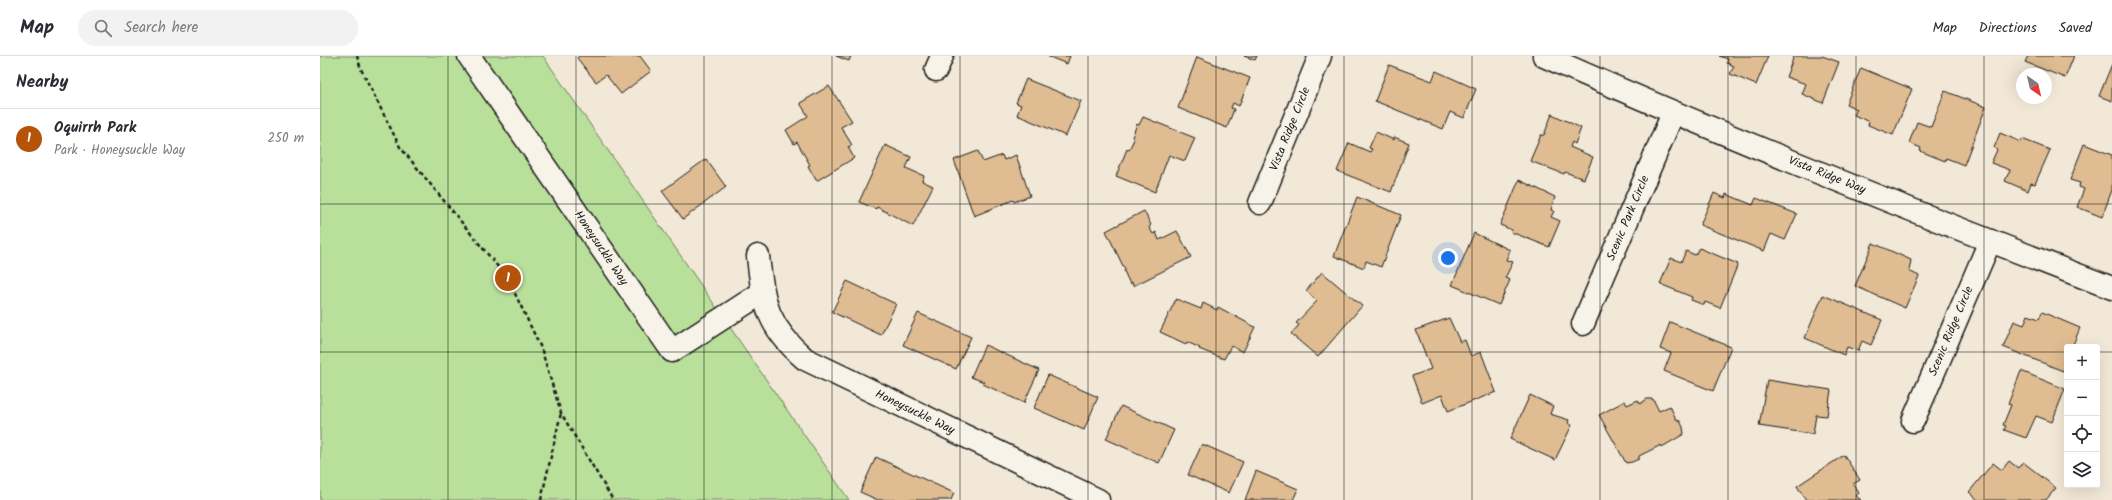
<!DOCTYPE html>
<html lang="en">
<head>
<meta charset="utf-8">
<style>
  body { margin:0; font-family:Kalam,sans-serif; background:#f2f2f3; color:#2b2b33 }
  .controls { position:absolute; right:12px; bottom:12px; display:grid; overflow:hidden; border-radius:4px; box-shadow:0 4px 16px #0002 }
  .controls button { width:36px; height:36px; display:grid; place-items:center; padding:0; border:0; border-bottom:1px solid #e1e1e2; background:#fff; color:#2b2b33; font:20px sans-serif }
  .compass { position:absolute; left:1696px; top:12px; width:36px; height:36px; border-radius:50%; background:#fff; box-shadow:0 4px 16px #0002; rotate:146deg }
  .you { position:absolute; left:1128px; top:202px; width:14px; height:14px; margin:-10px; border:3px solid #fff; border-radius:50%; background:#1a73e8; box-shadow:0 0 0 6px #1a73e833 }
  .badge { display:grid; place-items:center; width:26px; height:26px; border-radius:50%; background:#b45309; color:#fff; font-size:13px; font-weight:700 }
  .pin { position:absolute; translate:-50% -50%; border:2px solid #fff; box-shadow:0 1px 4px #0006 }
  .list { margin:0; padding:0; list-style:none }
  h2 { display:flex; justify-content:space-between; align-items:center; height:52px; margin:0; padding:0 16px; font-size:17px }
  h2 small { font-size:13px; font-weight:400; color:#7c7c81 }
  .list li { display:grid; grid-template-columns:26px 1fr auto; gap:12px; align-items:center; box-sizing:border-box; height:60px; padding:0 16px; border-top:1px solid #e1e1e2 }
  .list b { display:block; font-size:15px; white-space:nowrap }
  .list p { margin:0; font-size:13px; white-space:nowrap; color:#7c7c81 }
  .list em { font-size:13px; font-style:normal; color:#7c7c81 }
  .icon { flex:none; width:22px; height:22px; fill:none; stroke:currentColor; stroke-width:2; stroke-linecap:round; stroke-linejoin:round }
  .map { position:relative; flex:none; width:1792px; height:444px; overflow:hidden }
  header { display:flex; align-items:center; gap:24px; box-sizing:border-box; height:56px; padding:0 20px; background:#fff; border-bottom:1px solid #e1e1e2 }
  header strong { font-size:19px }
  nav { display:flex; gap:22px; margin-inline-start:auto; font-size:14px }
  .search { width:280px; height:36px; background:#f2f2f3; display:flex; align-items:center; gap:10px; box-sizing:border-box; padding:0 14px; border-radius:22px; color:#7c7c81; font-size:15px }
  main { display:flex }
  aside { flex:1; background:#fff }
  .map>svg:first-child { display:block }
  .green { fill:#b9e09b; stroke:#6a7e5c }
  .building { fill:#dfbc91; stroke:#1c1c1c }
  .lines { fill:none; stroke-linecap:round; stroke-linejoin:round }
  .minor-casing { stroke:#1c1c1c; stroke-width:25 }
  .path { stroke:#1c1c1c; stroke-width:2.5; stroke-dasharray:4 3; stroke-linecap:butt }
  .minor { stroke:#f7f3e8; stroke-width:22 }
  .grid { fill:none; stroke:#1c1c1c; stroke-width:1; stroke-opacity:0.55 }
  .labels { text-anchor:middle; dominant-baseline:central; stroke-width:3; stroke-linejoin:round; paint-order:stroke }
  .street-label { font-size:12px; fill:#1c1c1c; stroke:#f7f3e8 }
</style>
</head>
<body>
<header>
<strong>Map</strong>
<div class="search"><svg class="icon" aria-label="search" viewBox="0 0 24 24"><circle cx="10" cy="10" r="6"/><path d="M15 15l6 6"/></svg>Search here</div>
<nav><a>Map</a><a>Directions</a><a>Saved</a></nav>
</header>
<main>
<aside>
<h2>Nearby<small></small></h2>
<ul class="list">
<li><span class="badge">1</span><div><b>Oquirrh Park</b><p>Park · Honeysuckle Way</p></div><em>250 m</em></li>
</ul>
</aside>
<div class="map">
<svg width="1792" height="444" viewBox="0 0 1792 444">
  <rect width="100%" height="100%" fill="#f2e8d7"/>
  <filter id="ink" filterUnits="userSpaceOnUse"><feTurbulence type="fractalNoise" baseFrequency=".025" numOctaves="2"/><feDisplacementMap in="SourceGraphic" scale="8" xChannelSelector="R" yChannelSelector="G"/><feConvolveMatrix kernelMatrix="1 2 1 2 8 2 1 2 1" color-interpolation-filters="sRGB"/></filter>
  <g filter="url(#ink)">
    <polygon class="green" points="0,0 223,0 529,444 0,444"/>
    <g class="building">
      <polygon points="259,0 320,0 331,15 301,38 286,19 276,26 257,2"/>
      <polygon points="516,0 531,0 529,5"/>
      <polygon points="727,0 750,0 747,8"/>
      <polygon points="924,0 937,0 935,4"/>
      <polygon points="1399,0 1448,0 1436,29 1410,18 1414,10 1407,7 1408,3"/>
      <polygon points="1474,0 1502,0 1519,6 1503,47 1482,38 1486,28 1466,21"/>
      <polygon points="1708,0 1754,0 1745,22 1705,6"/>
      <polygon points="877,1 930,22 919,50 913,47 911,52 914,53 907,72 858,52"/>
      <polygon points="1792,8 1792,45 1779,40"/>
      <polygon points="1069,9 1112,25 1116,15 1156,33 1144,62 1130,56 1123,73 1055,45"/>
      <polygon points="1541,12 1592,33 1573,79 1548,69 1549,66 1534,59 1537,53 1526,48"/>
      <polygon points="706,23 761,45 746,80 697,59 701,49 696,47"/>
      <polygon points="509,30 532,65 521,71 532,89 528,91 534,102 498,124 496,124 488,110 490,109 477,86 474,88 466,74 488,60 480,47"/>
      <polygon points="1625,35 1666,51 1644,109 1626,102 1625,105 1600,95 1601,92 1589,87 1597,66 1611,71"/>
      <polygon points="1232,58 1261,72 1255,88 1252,86 1250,91 1273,101 1264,123 1245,116 1244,118 1210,105 1221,79 1224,79"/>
      <polygon points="823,61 875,82 865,105 849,99 835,136 796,120 807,93 809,94 814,83 812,81 817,68 819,69"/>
      <polygon points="1056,76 1074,84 1074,81 1089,87 1071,136 1017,115 1029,87 1050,96 1052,93 1049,92"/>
      <polygon points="1680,77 1701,86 1702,83 1730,94 1715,128 1711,127 1708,135 1685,125 1690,114 1671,107 1677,94 1674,92"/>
      <polygon points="1764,88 1792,99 1792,134 1782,161 1757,151 1764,133 1759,131 1760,127 1750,124"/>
      <polygon points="565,89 591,101 586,112 604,120 602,125 613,130 593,170 557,151 556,153 539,146"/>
      <polygon points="658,95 663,106 682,99 684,104 696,99 710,140 694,146 693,144 654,160 634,104"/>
      <polygon points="386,103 406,131 363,163 342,135"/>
      <polygon points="1199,124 1235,141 1231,154 1234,155 1231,161 1240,165 1229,191 1191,176 1192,174 1180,169"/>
      <polygon points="1394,137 1405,142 1406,138 1433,149 1436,142 1477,158 1465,184 1451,178 1444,195 1380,169"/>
      <polygon points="1037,141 1081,159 1061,211 1046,205 1044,212 1014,200"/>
      <polygon points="824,155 831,169 829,171 833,178 836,176 839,184 857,175 871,201 813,230 812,226 810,228 804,215 805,214 786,175"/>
      <polygon points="1154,177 1190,194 1186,204 1193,206 1185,222 1190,224 1179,249 1132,229"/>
      <polygon points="1553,187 1591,204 1589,215 1599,220 1585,252 1535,230"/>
      <polygon points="1379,192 1418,208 1400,252 1385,246 1384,249 1371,244 1372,241 1340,228 1351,202 1361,206 1366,195 1375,199"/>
      <polygon points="1002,216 1042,250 998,301 971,278 979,269 976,267 997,245 986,235"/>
      <polygon points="527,225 576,248 561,279 512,256"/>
      <polygon points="1503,239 1562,264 1551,289 1542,285 1538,295 1527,291 1524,299 1485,282"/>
      <polygon points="856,243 881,253 883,247 897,254 898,251 935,271 923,296 911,290 904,303 879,293 880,292 867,286 866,288 840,276"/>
      <polygon points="1722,256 1760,272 1752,291 1747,291 1747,304 1743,315 1683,291 1694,265 1704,269 1708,259 1719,263"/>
      <polygon points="598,257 651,281 636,313 583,289"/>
      <polygon points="1129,262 1140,286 1145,284 1151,300 1161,296 1176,336 1128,355 1122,339 1102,347 1092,320 1111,313 1096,274"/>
      <polygon points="1350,266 1411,291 1393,335 1344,315 1351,297 1340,293"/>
      <polygon points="665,289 719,314 704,347 663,328 664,326 651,321"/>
      <polygon points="1701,315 1745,333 1732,366 1716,360 1706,382 1684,374 1686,370 1683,369 1691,349 1688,348"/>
      <polygon points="728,319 778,341 764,374 714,352"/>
      <polygon points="1447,324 1511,334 1507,360 1496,359 1493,378 1439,370"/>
      <polygon points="1210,339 1233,350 1230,358 1249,364 1248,367 1252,369 1235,404 1190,383"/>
      <polygon points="1327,343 1333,343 1339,355 1350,350 1356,363 1360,365 1363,371 1364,378 1342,391 1341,389 1319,400 1319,403 1312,406 1306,407 1279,359 1305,345 1307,349 1318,344 1320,348"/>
      <polygon points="801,350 854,374 839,407 786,383"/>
      <polygon points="882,388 923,406 909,437 868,419"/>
      <polygon points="1524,399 1540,424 1533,428 1539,437 1536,440 1541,444 1486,444 1477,430"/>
      <polygon points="556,401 634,437 631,444 558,444 540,436"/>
      <polygon points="1689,405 1698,412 1703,406 1736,432 1726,444 1658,444 1649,436 1673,407 1682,414"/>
      <polygon points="936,415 978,433 973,444 925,444"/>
    </g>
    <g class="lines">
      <defs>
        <g id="minor">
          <polyline points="149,0 352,295 443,236"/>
          <path d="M1224,0C1411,83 1601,159 1792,232"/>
          <polyline points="616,14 622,0"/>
          <polyline points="940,147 1000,0"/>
          <path d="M438,200C443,248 448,271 485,303L778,444"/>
          <polyline points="1263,268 1353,57"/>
          <polyline points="1593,365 1670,185"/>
        </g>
      </defs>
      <use href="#minor" class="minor-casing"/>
      <g class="path">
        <polyline points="37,0 41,13 80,91 188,223 221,292 241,357 293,444"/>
        <polyline points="221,444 241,357"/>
      </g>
      <use href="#minor" class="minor"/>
    </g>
  </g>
  <path class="grid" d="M128,0V444M256,0V444M384,0V444M512,0V444M640,0V444M768,0V444M896,0V444M1024,0V444M1152,0V444M1280,0V444M1408,0V444M1536,0V444M1664,0V444M0,148H1792M0,296H1747M1777,296H1792"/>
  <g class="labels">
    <g class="street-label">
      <text transform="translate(970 73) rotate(-68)">Vista Ridge Circle</text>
      <text transform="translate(1507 119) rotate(22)">Vista Ridge Way</text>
      <text transform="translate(1308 162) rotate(-67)">Scenic Park Circle</text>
      <text transform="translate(281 192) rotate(56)">Honeysuckle Way</text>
      <text transform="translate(1631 275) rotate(-67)">Scenic Ridge Circle</text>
      <text transform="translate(595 356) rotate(26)">Honeysuckle Way</text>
    </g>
  </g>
</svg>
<div class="controls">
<button>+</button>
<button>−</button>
<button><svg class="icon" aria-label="locate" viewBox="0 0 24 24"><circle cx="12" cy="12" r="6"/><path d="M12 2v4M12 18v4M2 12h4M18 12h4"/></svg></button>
<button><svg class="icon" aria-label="layers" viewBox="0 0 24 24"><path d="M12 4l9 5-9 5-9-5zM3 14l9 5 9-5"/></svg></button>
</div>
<svg class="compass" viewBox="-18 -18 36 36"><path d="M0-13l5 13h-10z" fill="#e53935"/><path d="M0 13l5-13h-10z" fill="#7c7c81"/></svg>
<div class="you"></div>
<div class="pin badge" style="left:188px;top:222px">1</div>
</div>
</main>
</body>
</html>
